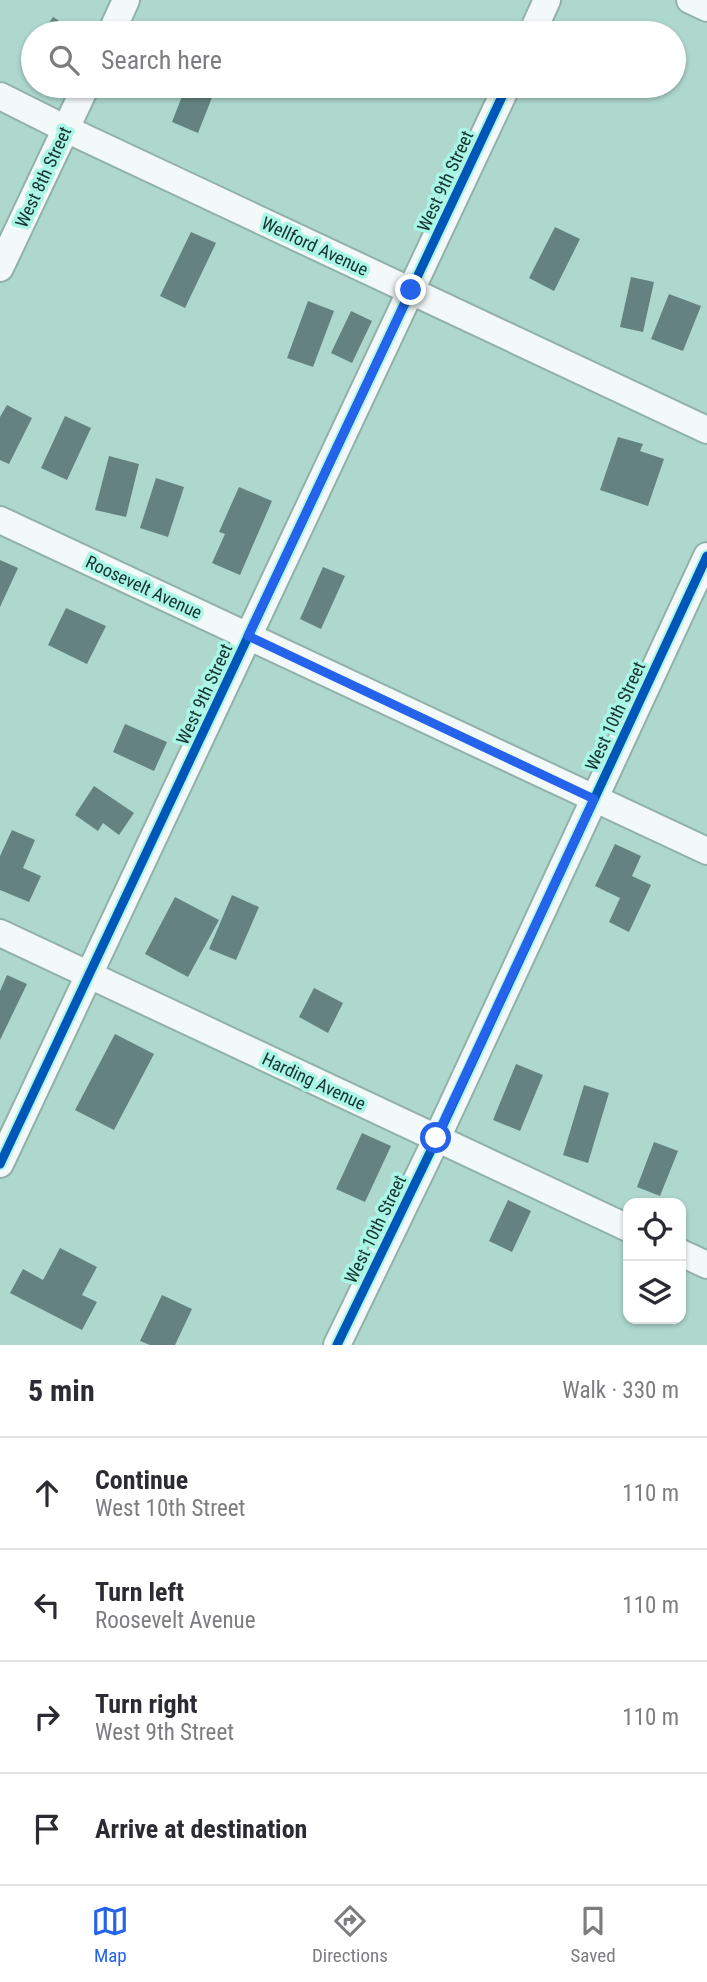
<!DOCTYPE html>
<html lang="en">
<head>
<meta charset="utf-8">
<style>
  body { margin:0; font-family:"Roboto Condensed",sans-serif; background:#f2f2f3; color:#2b2b33 }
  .controls { position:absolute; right:21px; bottom:21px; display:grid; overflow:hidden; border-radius:14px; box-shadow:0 2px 5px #0004 }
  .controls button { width:63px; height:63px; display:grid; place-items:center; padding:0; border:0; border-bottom:2px solid #e1e1e2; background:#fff; color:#2b2b33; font:35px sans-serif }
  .stop { position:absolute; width:21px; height:21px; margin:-16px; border:5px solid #2563eb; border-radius:50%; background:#fff }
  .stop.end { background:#2563eb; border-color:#fff; box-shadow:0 2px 7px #0008 }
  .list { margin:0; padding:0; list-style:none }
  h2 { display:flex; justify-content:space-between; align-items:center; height:91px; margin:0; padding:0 28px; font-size:30px }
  h2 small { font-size:23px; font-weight:400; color:#7c7c81 }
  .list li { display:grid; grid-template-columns:46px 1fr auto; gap:21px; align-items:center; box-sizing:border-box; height:112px; padding:0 28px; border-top:2px solid #e1e1e2 }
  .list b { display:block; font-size:26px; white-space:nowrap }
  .list p { margin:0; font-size:23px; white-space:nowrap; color:#7c7c81 }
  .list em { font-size:23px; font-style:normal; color:#7c7c81 }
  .icon { flex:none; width:38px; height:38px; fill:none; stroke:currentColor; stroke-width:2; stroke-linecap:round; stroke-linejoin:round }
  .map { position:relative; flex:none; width:707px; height:1345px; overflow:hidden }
  .search { position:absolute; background:#fff; box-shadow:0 2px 5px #0004; left:21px; right:21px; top:21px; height:77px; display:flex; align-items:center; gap:18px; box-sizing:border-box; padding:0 24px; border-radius:38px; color:#7c7c81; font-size:26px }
  .sheet { height:539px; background:#fff }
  nav { display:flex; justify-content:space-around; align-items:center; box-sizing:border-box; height:98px; border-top:2px solid #e1e1e2; background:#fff; font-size:19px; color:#7c7c81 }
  nav a { display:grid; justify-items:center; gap:4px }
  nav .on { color:#2563eb }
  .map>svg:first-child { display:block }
  .building { fill:#648380 }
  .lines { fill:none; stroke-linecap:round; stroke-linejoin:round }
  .street-casing { stroke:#91b1aa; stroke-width:30 }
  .street { stroke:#f3f9f8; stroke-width:26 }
  .cycleway-casing { stroke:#aaf5e6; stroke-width:13 }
  .cycleway { stroke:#0057b8; stroke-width:9 }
  .route { stroke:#2563eb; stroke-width:9 }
  .labels { text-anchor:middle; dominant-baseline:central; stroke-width:7; stroke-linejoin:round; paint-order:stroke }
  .street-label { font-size:18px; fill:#14332d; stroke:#aaf5e6 }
</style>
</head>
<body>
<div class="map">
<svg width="707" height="1345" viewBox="0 0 707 1345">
  <rect width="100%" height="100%" fill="#aed7ce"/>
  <g class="building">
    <polygon points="53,17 79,33 42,33"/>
    <polygon points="186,86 213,95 198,133 172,122"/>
    <polygon points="555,227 580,239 554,291 529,278"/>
    <polygon points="191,232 216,243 185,308 160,296"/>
    <polygon points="631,277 654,282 643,332 620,327"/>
    <polygon points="669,294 701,306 683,351 651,339"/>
    <polygon points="308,301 334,311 313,367 287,358"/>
    <polygon points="351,311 372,321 352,363 331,353"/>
    <polygon points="7,405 32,418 9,464 0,460 0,417"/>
    <polygon points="65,416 91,428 67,480 41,468"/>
    <polygon points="618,437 643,444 640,451 664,459 648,506 600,490"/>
    <polygon points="109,456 139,464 126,517 95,510"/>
    <polygon points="156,478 184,487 168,537 140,528"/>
    <polygon points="239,487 272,501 240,575 212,563 225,534 219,532"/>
    <polygon points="0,560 18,568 0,607"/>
    <polygon points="323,567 345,576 321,629 300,619"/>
    <polygon points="66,608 106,626 87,664 48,645"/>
    <polygon points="125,724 167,742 154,771 113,752"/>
    <polygon points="94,786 134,813 119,835 103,823 98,831 75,815"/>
    <polygon points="12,830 35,840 23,868 41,876 29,902 0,890 0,856"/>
    <polygon points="615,844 641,856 632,876 651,885 629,932 609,922 620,898 595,886"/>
    <polygon points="232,895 259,907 236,960 209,949"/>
    <polygon points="175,897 219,920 188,977 145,954"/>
    <polygon points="7,975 27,984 0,1040 0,991"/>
    <polygon points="314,988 343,1003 328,1033 299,1017"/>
    <polygon points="115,1034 154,1054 114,1130 75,1110"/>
    <polygon points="516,1064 543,1075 520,1131 493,1120"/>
    <polygon points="584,1085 609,1093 588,1163 563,1155"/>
    <polygon points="362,1133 391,1146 365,1202 336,1189"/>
    <polygon points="654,1142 678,1151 660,1196 637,1187"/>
    <polygon points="508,1200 531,1211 512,1252 489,1241"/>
    <polygon points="60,1248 97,1267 82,1295 97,1302 82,1330 10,1293 23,1269 43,1280"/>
    <polygon points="162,1295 192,1309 175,1345 150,1345 140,1341"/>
  </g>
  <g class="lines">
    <defs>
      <g id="street">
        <polyline points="690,0 707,8"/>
        <polyline points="111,33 126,0"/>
        <polyline points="532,33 547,0"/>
        <polyline points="0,96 66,129 707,430"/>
        <polyline points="0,268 86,86"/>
        <polyline points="0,520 707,851"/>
        <polyline points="0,933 628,1228"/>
        <polyline points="0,1164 507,86"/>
        <polyline points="681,1253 707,1265"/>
        <polyline points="337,1345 437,1138 707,556"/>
      </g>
    </defs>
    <use href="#street" class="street-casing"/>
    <use href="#street" class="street"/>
    <defs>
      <g id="cycleway">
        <polyline points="0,1164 507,86"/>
        <polyline points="337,1345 437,1138 707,556"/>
      </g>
    </defs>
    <use href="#cycleway" class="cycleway-casing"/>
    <use href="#cycleway" class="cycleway"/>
  </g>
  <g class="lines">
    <polyline class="route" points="411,290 248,636 594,799 436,1138"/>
  </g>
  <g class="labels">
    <g class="street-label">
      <text transform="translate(43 177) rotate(-65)">West 8th Street</text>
      <text transform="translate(445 181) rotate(-65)">West 9th Street</text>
      <text transform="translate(315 246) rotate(25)">Wellford Avenue</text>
      <text transform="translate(144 587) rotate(25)">Roosevelt Avenue</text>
      <text transform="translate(204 694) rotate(-65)">West 9th Street</text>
      <text transform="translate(615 716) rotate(-65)">West 10th Street</text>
      <text transform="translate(314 1081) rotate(25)">Harding Avenue</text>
      <text transform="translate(375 1229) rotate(-64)">West 10th Street</text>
    </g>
  </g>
</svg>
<div class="controls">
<button><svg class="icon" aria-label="locate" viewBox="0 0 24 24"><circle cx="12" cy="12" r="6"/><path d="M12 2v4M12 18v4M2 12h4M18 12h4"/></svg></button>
<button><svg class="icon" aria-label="layers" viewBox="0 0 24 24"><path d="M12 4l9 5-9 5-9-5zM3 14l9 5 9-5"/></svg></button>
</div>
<div class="stop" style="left:436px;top:1138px"></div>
<div class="stop end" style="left:411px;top:290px"></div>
<div class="search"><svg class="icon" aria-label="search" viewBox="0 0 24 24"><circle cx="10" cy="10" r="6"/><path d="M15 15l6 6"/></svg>Search here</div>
</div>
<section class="sheet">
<h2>5 min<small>Walk · 330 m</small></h2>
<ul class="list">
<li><svg class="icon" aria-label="ahead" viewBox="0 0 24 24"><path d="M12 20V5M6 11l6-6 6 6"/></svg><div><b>Continue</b><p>West 10th Street</p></div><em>110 m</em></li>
<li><svg class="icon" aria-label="left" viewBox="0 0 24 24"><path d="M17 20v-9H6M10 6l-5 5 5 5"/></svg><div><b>Turn left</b><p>Roosevelt Avenue</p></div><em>110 m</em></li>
<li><svg class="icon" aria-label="right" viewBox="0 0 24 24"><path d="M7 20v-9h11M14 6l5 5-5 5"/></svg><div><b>Turn right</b><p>West 9th Street</p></div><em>110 m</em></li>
<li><svg class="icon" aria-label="arrive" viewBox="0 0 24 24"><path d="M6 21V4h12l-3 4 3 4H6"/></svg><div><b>Arrive at destination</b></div></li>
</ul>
</section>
<nav>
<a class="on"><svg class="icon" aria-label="map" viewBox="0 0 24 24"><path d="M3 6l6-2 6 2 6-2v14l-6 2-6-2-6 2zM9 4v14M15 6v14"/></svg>Map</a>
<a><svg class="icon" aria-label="directions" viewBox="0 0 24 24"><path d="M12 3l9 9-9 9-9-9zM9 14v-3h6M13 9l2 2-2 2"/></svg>Directions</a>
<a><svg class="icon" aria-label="saved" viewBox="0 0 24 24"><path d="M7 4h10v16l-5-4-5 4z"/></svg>Saved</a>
</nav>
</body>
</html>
